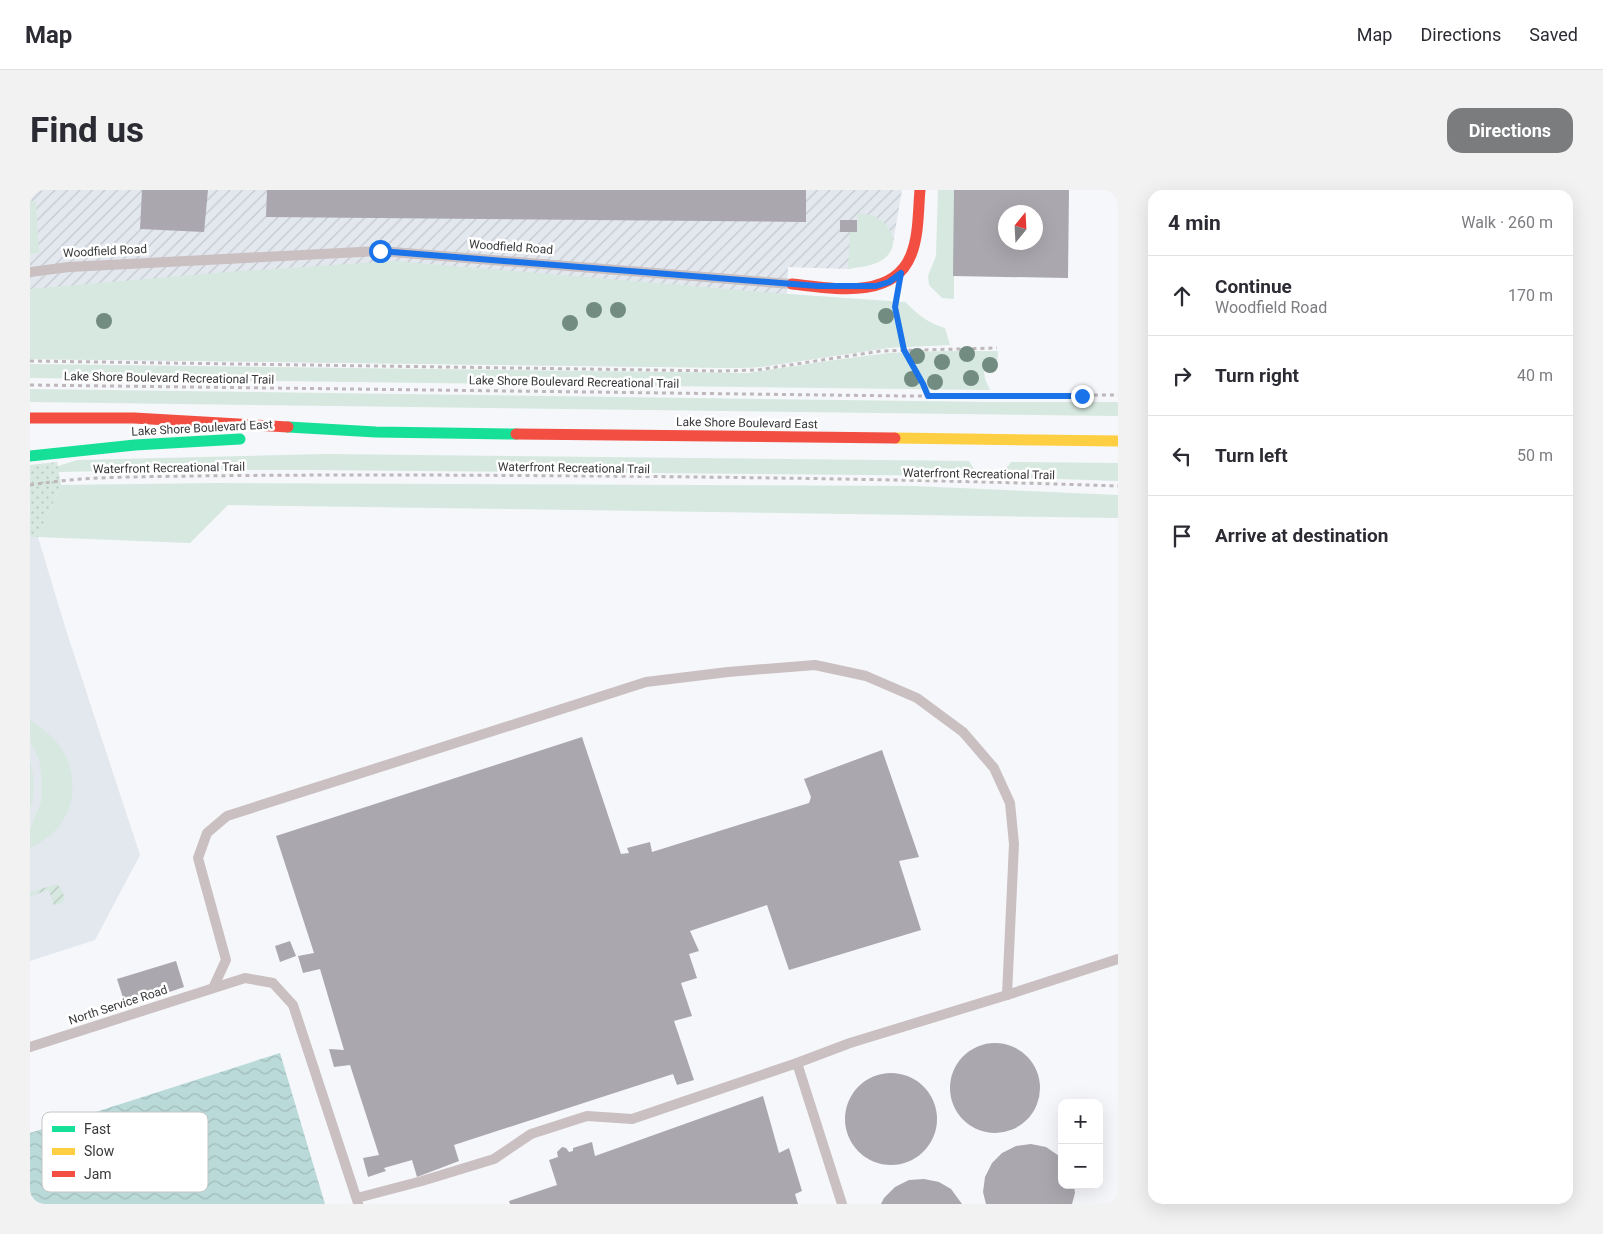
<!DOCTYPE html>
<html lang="en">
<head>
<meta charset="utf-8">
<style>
  body { margin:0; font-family:Roboto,sans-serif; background:#f2f2f3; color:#2b2b33 }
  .controls { position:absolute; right:15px; bottom:15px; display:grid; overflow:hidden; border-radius:10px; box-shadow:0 5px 20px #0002 }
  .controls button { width:45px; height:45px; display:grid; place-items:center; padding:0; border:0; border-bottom:1px solid #e1e1e2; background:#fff; color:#2b2b33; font:25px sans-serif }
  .compass { position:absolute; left:968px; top:15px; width:45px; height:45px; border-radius:50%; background:#fff; box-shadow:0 5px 20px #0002; rotate:18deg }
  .stop { position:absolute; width:15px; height:15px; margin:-11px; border:4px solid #1a73e8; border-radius:50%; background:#fff }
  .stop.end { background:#1a73e8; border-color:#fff; box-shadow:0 1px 5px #0008 }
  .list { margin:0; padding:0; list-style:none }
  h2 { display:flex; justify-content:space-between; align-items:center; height:65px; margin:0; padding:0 20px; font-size:21px }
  h2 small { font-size:16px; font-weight:400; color:#7c7c81 }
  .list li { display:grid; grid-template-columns:32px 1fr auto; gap:15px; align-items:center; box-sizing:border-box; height:80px; padding:0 20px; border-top:1px solid #e1e1e2 }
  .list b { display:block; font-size:19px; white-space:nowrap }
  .list p { margin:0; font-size:16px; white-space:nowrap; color:#7c7c81 }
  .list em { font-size:16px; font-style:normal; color:#7c7c81 }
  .icon { flex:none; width:28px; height:28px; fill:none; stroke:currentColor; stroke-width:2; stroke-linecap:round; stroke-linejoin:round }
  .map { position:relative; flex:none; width:1088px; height:1014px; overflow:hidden; border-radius:15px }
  header { display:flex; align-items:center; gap:30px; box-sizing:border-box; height:70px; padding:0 25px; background:#fff; border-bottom:1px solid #e1e1e2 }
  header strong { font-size:24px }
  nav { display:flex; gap:28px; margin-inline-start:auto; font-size:18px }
  .intro { display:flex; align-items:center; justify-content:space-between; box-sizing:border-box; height:120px; padding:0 30px }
  h1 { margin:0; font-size:35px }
  .button { padding:12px 22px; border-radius:15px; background:#7a7c7e; color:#fff; font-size:18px; font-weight:700 }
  main { display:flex; gap:30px; padding:0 30px }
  aside { flex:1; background:#fff; border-radius:15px; box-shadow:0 5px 20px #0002 }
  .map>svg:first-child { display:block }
  .built { fill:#e3e8ef }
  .industrial { fill:url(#industrial-furrows) }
  .grass { fill:#d6e8df }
  .park { fill:url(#park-dots) }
  .garden { fill:url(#garden-furrows) }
  .water { fill:url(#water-waves) }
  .building { fill:#aaa7ae; fill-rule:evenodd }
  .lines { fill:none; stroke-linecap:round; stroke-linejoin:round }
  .path { stroke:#bfb8ba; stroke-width:3; stroke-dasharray:4 4; stroke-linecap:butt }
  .lane { stroke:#cabfc1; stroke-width:10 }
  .fast { stroke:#16e098; stroke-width:11 }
  .slow { stroke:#ffcf43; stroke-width:11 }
  .jam { stroke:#f24e42; stroke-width:11 }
  .tree { fill:#728c82 }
  .route { stroke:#1a73e8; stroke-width:6 }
  .labels { text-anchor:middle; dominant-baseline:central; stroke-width:5; stroke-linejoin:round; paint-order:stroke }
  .street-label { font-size:12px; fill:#38393b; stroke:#fff }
  .key { fill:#fff; stroke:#c3c4c4; stroke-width:1 }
  .key-label { font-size:14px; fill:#38393b }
</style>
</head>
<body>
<header>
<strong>Map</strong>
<nav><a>Map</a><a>Directions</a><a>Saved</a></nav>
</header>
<div class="intro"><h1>Find us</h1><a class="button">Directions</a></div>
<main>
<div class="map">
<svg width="1088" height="1014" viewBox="0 0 1088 1014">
  <defs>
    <pattern id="industrial-furrows" width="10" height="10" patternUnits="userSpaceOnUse" patternTransform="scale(1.25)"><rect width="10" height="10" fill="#e3e8ef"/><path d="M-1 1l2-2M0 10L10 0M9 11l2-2" fill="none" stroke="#c4c8ce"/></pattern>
    <pattern id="park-dots" width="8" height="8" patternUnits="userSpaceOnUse" patternTransform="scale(1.25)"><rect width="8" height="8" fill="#d6e8df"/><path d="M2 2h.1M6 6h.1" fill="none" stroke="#b8c8c0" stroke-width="1.8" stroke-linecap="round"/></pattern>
    <pattern id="garden-furrows" width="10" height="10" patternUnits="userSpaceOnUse" patternTransform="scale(1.25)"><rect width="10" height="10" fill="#d6e8df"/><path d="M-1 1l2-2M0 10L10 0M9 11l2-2" fill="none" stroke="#b8c8c0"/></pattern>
    <pattern id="water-waves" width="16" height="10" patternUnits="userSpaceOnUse" patternTransform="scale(1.25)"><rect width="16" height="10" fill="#bad9d9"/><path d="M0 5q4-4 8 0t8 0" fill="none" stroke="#a1bbbb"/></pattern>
  </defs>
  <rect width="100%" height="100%" fill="#f5f7fa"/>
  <polygon class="built" points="0,347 8,347 36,440 110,665 65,750 0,771"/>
  <polygon class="industrial" points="0,0 872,0 863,53 860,61 855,68 843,74 818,79 758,77 757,104 859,112 857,158 730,177 709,178 0,169"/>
  <g class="grass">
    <polygon points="908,0 924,0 924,109 912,108 899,95 898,86 906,66"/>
    <polygon points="0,11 6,11 9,63 0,64"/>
    <path d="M828,23C833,24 839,24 844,26C860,33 871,53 856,67C846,76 830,77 818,79L820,42H827Z"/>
    <path d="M364,71L757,104L875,112C888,124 897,133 915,138L920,155L857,158L730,177L709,178L0,169V99L197,82Z"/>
    <polygon points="917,161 968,161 967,176 954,180 955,189 960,200 0,188 0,174 718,183 805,170 858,163"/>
    <polygon points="0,199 960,212 1088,212 1088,226 0,212"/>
    <polygon points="295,264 939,271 948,286 274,280 119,280 30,282 0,285 47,270"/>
    <polygon points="981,272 1088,273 1088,291 970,287"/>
    <polygon points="187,293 883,296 1088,305 1088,328 198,315 160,353 8,347 31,295"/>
    <path d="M0,529C8,536 17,542 24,549C46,572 49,609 30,635C23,645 12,651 3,657H0V640L11,612L12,590L9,570L0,551Z"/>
    <path d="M0,571C5,587 5,604 0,619Z"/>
  </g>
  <polygon class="park" points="27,272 31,295 8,347 0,347 0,275"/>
  <polygon class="garden" points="27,694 31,698 35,709 32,713 24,716 19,700 0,706 0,702"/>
  <polygon class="water" points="250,863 295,1014 0,1014 0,943"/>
  <g class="building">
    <polygon points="112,0 178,0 174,42 110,39"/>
    <polygon points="237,0 776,0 776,32 236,27"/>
    <path d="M924,0H1039L1038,88L923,86ZM976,22H1006V52H976Z"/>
    <rect x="810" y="30" width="17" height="12"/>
    <polygon points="552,547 591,664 599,663 597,658 620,652 622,662 779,613 781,607 774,589 852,560 889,667 869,671 891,740 759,780 737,715 660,741 669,761 659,764 667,788 651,793 662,826 644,831 664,890 647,895 643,884 424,955 429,971 387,987 382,970 354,978 356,981 338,987 333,968 349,965 320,875 304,877 299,859 314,860 290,779 273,783 268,766 284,763 246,646"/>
    <polygon points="260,751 266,766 250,772 245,756"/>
    <polygon points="146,771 154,797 96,817 87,789"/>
    <circle cx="965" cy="898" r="45"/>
    <circle cx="861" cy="929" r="46"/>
    <polygon points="733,906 749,963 759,958 772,1001 765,1004 768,1014 480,1014 479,1011 527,995 519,970 528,967 527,962 532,957 536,958 539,962 543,961 543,958 562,952 565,966"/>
    <polygon points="1001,954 1016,957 1032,968 1032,995 1044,995 1045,1003 1042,1014 956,1014 953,1002 955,987 962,973 972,963 986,956"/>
    <polygon points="894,989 909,992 921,999 932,1014 851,1014 854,1008 865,997 879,990"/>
  </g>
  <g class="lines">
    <g class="path">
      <polyline points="865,114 874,160 893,194 898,206"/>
      <polyline points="0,171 691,181 727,180 851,161 967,158"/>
      <polyline points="0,195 877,206 1088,205"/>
      <path d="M0,295C54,286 109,287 164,286C238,285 313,285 388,285C621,286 855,288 1088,296"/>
    </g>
    <g class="lane">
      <polyline points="0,82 39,77 350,61 761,94"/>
      <polyline points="183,798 196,770 168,668 177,643 197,626 616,492 698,482 785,475 836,486 887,508 933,542 964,578 980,613 984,654 977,805"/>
      <polyline points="0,857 215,788 243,793 263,815 328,1013"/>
      <polyline points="767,873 812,1014"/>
      <polyline points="327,1008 392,991 464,969 501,944 557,926 602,929 767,873 820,853 977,805 1088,769"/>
    </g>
    <g class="fast">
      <polyline points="258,237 346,242 486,244"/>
      <polyline points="0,266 105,255 210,249"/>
    </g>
    <polyline class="slow" points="865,248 1088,251"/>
    <g class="jam">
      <path d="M762,94C801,98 863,111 881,65C889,45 888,22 890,0"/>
      <polyline points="0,228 104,228 258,237"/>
      <polyline points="486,244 865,248"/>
    </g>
  </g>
  <g class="tree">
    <circle cx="564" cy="120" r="8"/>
    <circle cx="588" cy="120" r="8"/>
    <circle cx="856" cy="126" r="8"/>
    <circle cx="74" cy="131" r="8"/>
    <circle cx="540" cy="133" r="8"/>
    <circle cx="937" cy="164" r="8"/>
    <circle cx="887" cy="166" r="8"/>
    <circle cx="912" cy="172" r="8"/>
    <circle cx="960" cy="175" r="8"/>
    <circle cx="941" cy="188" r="8"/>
    <circle cx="882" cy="189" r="8"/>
    <circle cx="905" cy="192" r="8"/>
  </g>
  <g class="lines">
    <polyline class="route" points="350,61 788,96 846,96 859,92 871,83 865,117 874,160 893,194 898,206 1052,206"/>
  </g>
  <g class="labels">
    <g class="street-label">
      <text transform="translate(481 57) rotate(4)">Woodfield Road</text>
      <text transform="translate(75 61) rotate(-3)">Woodfield Road</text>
      <text transform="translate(139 188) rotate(1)">Lake Shore Boulevard Recreational Trail</text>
      <text transform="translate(544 192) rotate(1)">Lake Shore Boulevard Recreational Trail</text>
      <text transform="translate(717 233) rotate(1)">Lake Shore Boulevard East</text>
      <text transform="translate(172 238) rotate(-3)">Lake Shore Boulevard East</text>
      <text transform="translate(139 278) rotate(-1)">Waterfront Recreational Trail</text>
      <text transform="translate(544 278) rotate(1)">Waterfront Recreational Trail</text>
      <text transform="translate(949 284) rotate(1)">Waterfront Recreational Trail</text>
      <text transform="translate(88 815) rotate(-18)">North Service Road</text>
    </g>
  </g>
  <rect x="12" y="922" width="166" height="80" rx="8" class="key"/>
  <rect x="22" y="936" width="23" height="6" fill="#16e098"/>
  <rect x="22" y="958" width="23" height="7" fill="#ffcf43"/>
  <rect x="22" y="981" width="23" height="6" fill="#f24e42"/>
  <g class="key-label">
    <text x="54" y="944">Fast</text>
    <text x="54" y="966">Slow</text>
    <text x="54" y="989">Jam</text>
  </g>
</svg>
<div class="controls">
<button>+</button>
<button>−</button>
</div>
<svg class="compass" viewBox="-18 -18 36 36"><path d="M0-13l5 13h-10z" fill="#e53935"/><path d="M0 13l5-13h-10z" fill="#7c7c81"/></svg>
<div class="stop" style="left:350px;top:61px"></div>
<div class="stop end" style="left:1052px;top:206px"></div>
</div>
<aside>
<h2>4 min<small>Walk · 260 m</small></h2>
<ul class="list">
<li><svg class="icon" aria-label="ahead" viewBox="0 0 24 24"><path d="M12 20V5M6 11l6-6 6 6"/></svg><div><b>Continue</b><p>Woodfield Road</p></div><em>170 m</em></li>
<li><svg class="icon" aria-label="right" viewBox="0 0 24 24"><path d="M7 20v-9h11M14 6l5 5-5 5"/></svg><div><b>Turn right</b></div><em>40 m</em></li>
<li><svg class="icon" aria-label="left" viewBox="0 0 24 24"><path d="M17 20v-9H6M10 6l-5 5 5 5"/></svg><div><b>Turn left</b></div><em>50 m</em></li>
<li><svg class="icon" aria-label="arrive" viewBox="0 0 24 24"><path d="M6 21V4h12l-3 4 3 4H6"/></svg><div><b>Arrive at destination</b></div></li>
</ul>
</aside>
</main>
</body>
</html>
